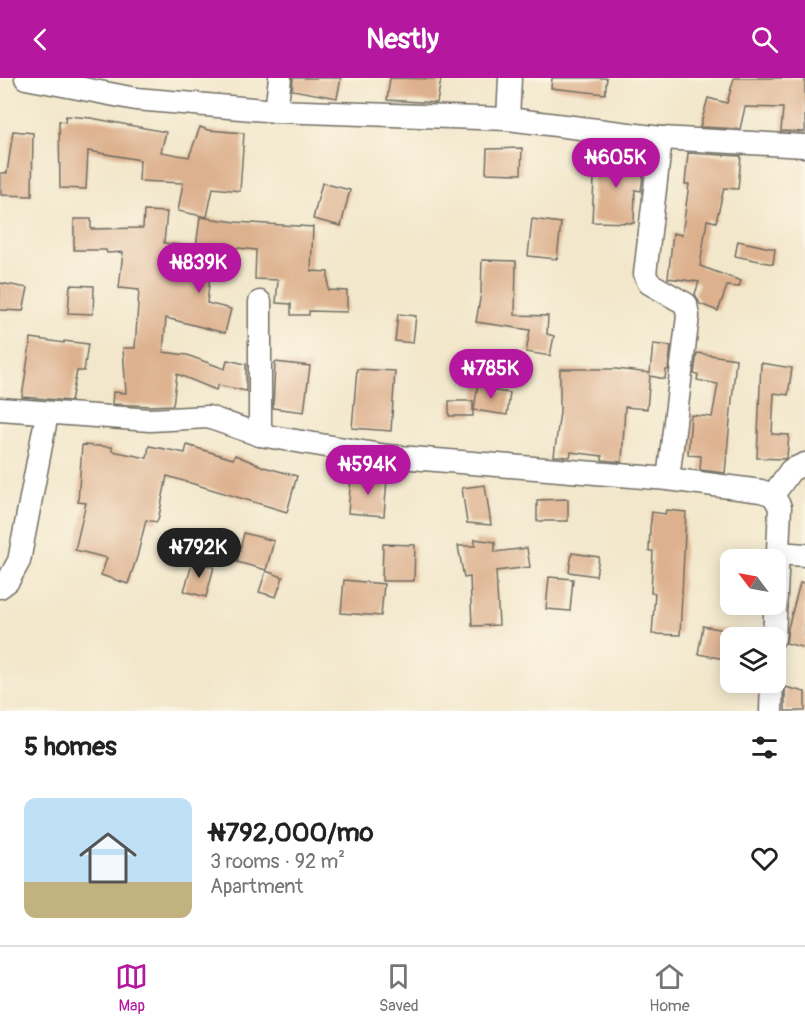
<!DOCTYPE html>
<meta charset="utf-8">
<style>
body{margin:0;font-family:Pangolin,sans-serif;background:#f6f6f6;color:#222;height:100vh;display:flex;flex-direction:column;font-size:22px;white-space:nowrap}
*{box-sizing:border-box;margin:0}
p{font-size:20px;color:#767676}
.icon{flex:none;width:33px;height:33px;fill:none;stroke:currentColor;stroke-width:2;stroke-linecap:round;stroke-linejoin:round}
.map{position:relative;height:633px;overflow:hidden}
.details{display:flex;flex-direction:column;background:#fff;flex:1}
.details>*{flex:none}
.needle{width:39px;rotate:302deg}
.tools{position:absolute;left:720px;top:471px;display:grid;gap:12px}
.tools a{display:grid;place-items:center;width:66px;height:66px;border-radius:12px;background:#fff;box-shadow:0 3px 15px #0003;font-size:30px}
.price{position:absolute;translate:-50% -51px;padding:0 14px;border-radius:21px;background:#b5179e;color:#fff;font-size:20px;line-height:39px;filter:drop-shadow(0 2px 3px #0008)}
.price::after{content:'';position:absolute;left:50%;top:36px;width:18px;height:14px;margin-left:-9px;background:inherit;clip-path:polygon(0 0,100% 0,50% 100%)}
.price.active{background:#222;color:#fff}
ul{padding:0;list-style:none}
li{display:flex;align-items:center;gap:18px;height:150px;padding:0 24px}
li+li{border-top:2px solid #e0e0e0}
li span{display:grid;place-items:center;flex:none;width:168px;height:120px;border-radius:12px;color:#555}
li>.icon{margin-inline-start:auto}
span .icon{width:72px;height:72px;fill:#fffc;stroke-width:1}
li b{font-size:26px}
h2{display:flex;justify-content:space-between;align-items:center;height:72px;padding:0 24px;font-size:26px}
header{display:flex;justify-content:space-between;align-items:center;height:78px;padding:0 24px;background:#b5179e;color:#fff;font-size:27px;font-weight:800}
.menu{display:flex;justify-content:space-around;align-items:center;height:84px;border-top:2px solid #e0e0e0;background:#fff;font-size:16px;color:#767676}
.menu a{display:grid;justify-items:center;gap:3px}
.menu .active{color:#b5179e}
.map>svg:first-child{display:block}
.building{fill:#ddb18e}
.lines{fill:none;stroke-linecap:round;stroke-linejoin:round}
.street-casing{stroke:#716d63;stroke-width:25}
.street{stroke:#fff;stroke-width:22}
</style>
<header><svg class="icon" aria-label="back" viewBox="0 0 24 24"><path d="M15 5l-7 7 7 7"/></svg>Nestly<svg class="icon" aria-label="search" viewBox="0 0 24 24"><circle cx="10" cy="10" r="6"/><path d="M15 15l6 6"/></svg></header>
<div class="map">
<svg width="805" height="633" viewBox="0 0 805 633">
<rect width="100%" height="100%" fill="#fcf5e5"/>
<filter id="ink" filterUnits="userSpaceOnUse"><feTurbulence type="fractalNoise" baseFrequency=".0167" numOctaves="2"/><feDisplacementMap in="SourceGraphic" scale="12" xChannelSelector="R" yChannelSelector="G"/><feConvolveMatrix kernelMatrix="1 2 1 2 8 2 1 2 1" color-interpolation-filters="sRGB"/></filter>
<filter id="wash" filterUnits="userSpaceOnUse"><feTurbulence type="fractalNoise" baseFrequency=".008" numOctaves="4" result="noise"/><feDisplacementMap in="SourceGraphic" scale="24" xChannelSelector="R" yChannelSelector="G"/><feGaussianBlur stdDeviation="1.35" result="paint"/><feColorMatrix in="noise" values="0 0 0 0 0 0 0 0 0 0 0 0 0 0 0 0 0 1.4 0 .05"/><feComposite in="paint" operator="in"/></filter>
<g filter="url(#wash)">
<rect width="100%" height="100%" fill="#f2e7cb"/>
<g id="blocks">
<!-- building -->
<g class="building">
<polygon points="293,0 341,0 337,20 292,12"/>
<polygon points="390,0 441,1 437,25 387,22"/>
<polygon points="552,0 607,0 605,16 551,10"/>
<polygon points="734,0 805,0 805,54 781,53 783,30 745,29 740,51 700,49 708,20 727,25"/>
<polygon points="66,38 91,40 166,54 161,74 189,79 200,49 208,52 244,55 240,113 213,110 207,139 178,133 183,105 139,103 140,82 88,73 86,111 60,110 59,43 65,44"/>
<polygon points="13,53 33,55 32,118 1,117 1,95 7,95"/>
<polygon points="522,70 521,96 486,95 487,71"/>
<polygon points="688,75 741,78 738,111 724,110 716,144 707,142 700,188 741,203 739,209 727,208 718,233 700,226 695,216 699,204 668,200 673,155 682,157 689,106 685,106"/>
<polygon points="595,78 645,81 641,113 635,112 634,145 592,144"/>
<polygon points="322,105 350,112 341,148 313,141"/>
<polygon points="144,133 167,134 164,165 196,169 200,139 236,144 313,149 311,193 328,194 328,212 347,213 347,234 309,233 309,237 291,237 291,226 276,225 278,202 255,201 256,172 212,167 208,197 210,197 207,225 231,231 225,255 166,240 163,274 187,277 225,291 227,282 246,286 246,313 218,307 216,312 177,296 173,327 150,328 112,326 113,314 126,315 123,270 135,270 139,212 119,210 123,174 107,175 106,172 74,172 74,141 91,141 91,151 143,150"/>
<polygon points="532,141 561,145 557,181 528,178"/>
<polygon points="738,163 775,171 773,186 735,178"/>
<polygon points="482,182 516,183 515,237 548,238 547,256 554,258 550,278 526,274 530,252 476,244 481,215"/>
<polygon points="0,205 28,210 23,233 0,232"/>
<polygon points="70,207 94,208 93,236 68,235"/>
<polygon points="398,236 416,238 413,265 395,263"/>
<polygon points="31,260 64,265 64,263 88,266 84,293 77,293 71,323 22,319"/>
<polygon points="653,266 671,268 668,292 666,292 665,301 650,298 647,331 625,329 622,384 602,382 602,378 571,374 570,379 554,378 560,334 560,291 616,291 650,295"/>
<polygon points="697,275 736,281 725,395 700,392 701,378 688,377 691,337 712,339 718,306 697,302 698,297 694,296"/>
<polygon points="275,284 310,288 304,334 273,330"/>
<polygon points="761,285 792,290 788,317 774,315 772,356 789,357 787,379 783,381 757,380"/>
<polygon points="357,291 395,293 391,353 352,350"/>
<polygon points="478,305 497,307 496,313 510,315 507,337 474,332"/>
<rect x="449" y="323" width="24" height="15"/>
<polygon points="82,367 112,369 112,373 147,380 149,368 185,375 187,367 233,381 235,377 264,389 297,398 287,434 167,398 159,438 157,444 146,442 137,479 128,506 101,497 107,480 75,472 86,425 78,424"/>
<polygon points="351,398 387,401 384,438 348,435"/>
<polygon points="485,407 491,447 467,445 462,410"/>
<polygon points="568,421 568,443 537,443 537,422"/>
<polygon points="666,432 686,434 680,557 652,556 655,515 651,515 653,473 649,473 650,450 652,434 665,436"/>
<polygon points="244,455 274,463 266,492 237,484"/>
<polygon points="475,461 495,464 495,474 527,470 530,489 496,493 499,547 472,548 470,499 464,500 458,468 475,468"/>
<polygon points="383,466 415,467 414,503 382,503"/>
<polygon points="572,475 599,479 596,498 569,494"/>
<polygon points="193,483 214,489 206,519 184,513"/>
<polygon points="266,493 283,499 276,519 259,514"/>
<polygon points="549,499 573,501 570,533 546,531"/>
<polygon points="344,502 384,506 381,538 341,535"/>
<polygon points="800,505 805,505 805,570 786,565 788,550"/>
<polygon points="703,548 730,553 730,582 698,576"/>
<polygon points="785,609 805,614 805,633 785,633"/>
</g>
</g>
</g>
<g filter="url(#ink)">
<use href="#blocks" fill-opacity="0" stroke="#716d63" stroke-width="1.5"/>
<g class="lines">
<defs>
<g id="street">
<polyline points="26,0 136,21 276,33 508,41"/>
<polyline points="510,0 508,41 661,60 645,196 649,205 686,226 688,238 668,401 761,413 773,417 780,429 774,560"/>
<polyline points="276,33 280,0"/>
<polyline points="661,60 805,68"/>
<polyline points="0,331 150,342 208,339 260,357 387,378 668,401"/>
<polyline points="260,357 260,224"/>
<polyline points="773,417 791,392 805,386"/>
<polyline points="778,475 805,477"/>
<polyline points="0,509 8,503 19,483 47,336"/>
<polyline points="771,633 772,604"/>
</g>
</defs>
<!-- street casing -->
<use href="#street" class="street-casing"/>
<!-- street -->
<use href="#street" class="street"/>
</g>
</g>
</svg>
<div class="tools">
<a><svg class="needle" viewBox="-14 -14 28 28"><path d="M0-13l5 13h-10z" fill="#e53935"/><path d="M0 13l5-13h-10z" fill="#767676"/></svg></a>
<a><svg class="icon" aria-label="layers" viewBox="0 0 24 24"><path d="M12 4l9 5-9 5-9-5zM3 14l9 5 9-5"/></svg></a>
</div>
<b class="price" style="left:616px;top:111px">₦605K</b>
<b class="price" style="left:199px;top:216px">₦839K</b>
<b class="price" style="left:491px;top:322px">₦785K</b>
<b class="price" style="left:368px;top:418px">₦594K</b>
<b class="price active" style="left:199px;top:501px">₦792K</b>
</div>
<section class="details">
<h2>5 homes<svg class="icon" aria-label="filters" viewBox="0 0 24 24"><path d="M4 7h16M4 17h16"/><circle cx="9" cy="7" r="2"/><circle cx="15" cy="17" r="2"/></svg></h2>
<ul>
<li><span style="background:linear-gradient(#bfe0f5 70%,#c2b280 0)"><svg class="icon" aria-label="home" viewBox="0 0 24 24"><path d="M3 11l9-7 9 7M6 9v11h12V9"/></svg></span><div><b>₦792,000/mo</b><p>3 rooms · 92 m²</p><p>Apartment</p></div><svg class="icon" aria-label="heart" viewBox="0 0 24 24"><path d="M12 20l-8-8c-3-5 5-10 8-4 3-6 11-1 8 4z"/></svg></li>
</ul>
</section>
<nav class="menu">
<a class="active"><svg class="icon" aria-label="map" viewBox="0 0 24 24"><path d="M3 6l6-2 6 2 6-2v14l-6 2-6-2-6 2zM9 4v14M15 6v14"/></svg>Map</a>
<a><svg class="icon" aria-label="saved" viewBox="0 0 24 24"><path d="M7 4h10v16l-5-4-5 4z"/></svg>Saved</a>
<a><svg class="icon" aria-label="home" viewBox="0 0 24 24"><path d="M3 11l9-7 9 7M6 9v11h12V9"/></svg>Home</a>
</nav>
